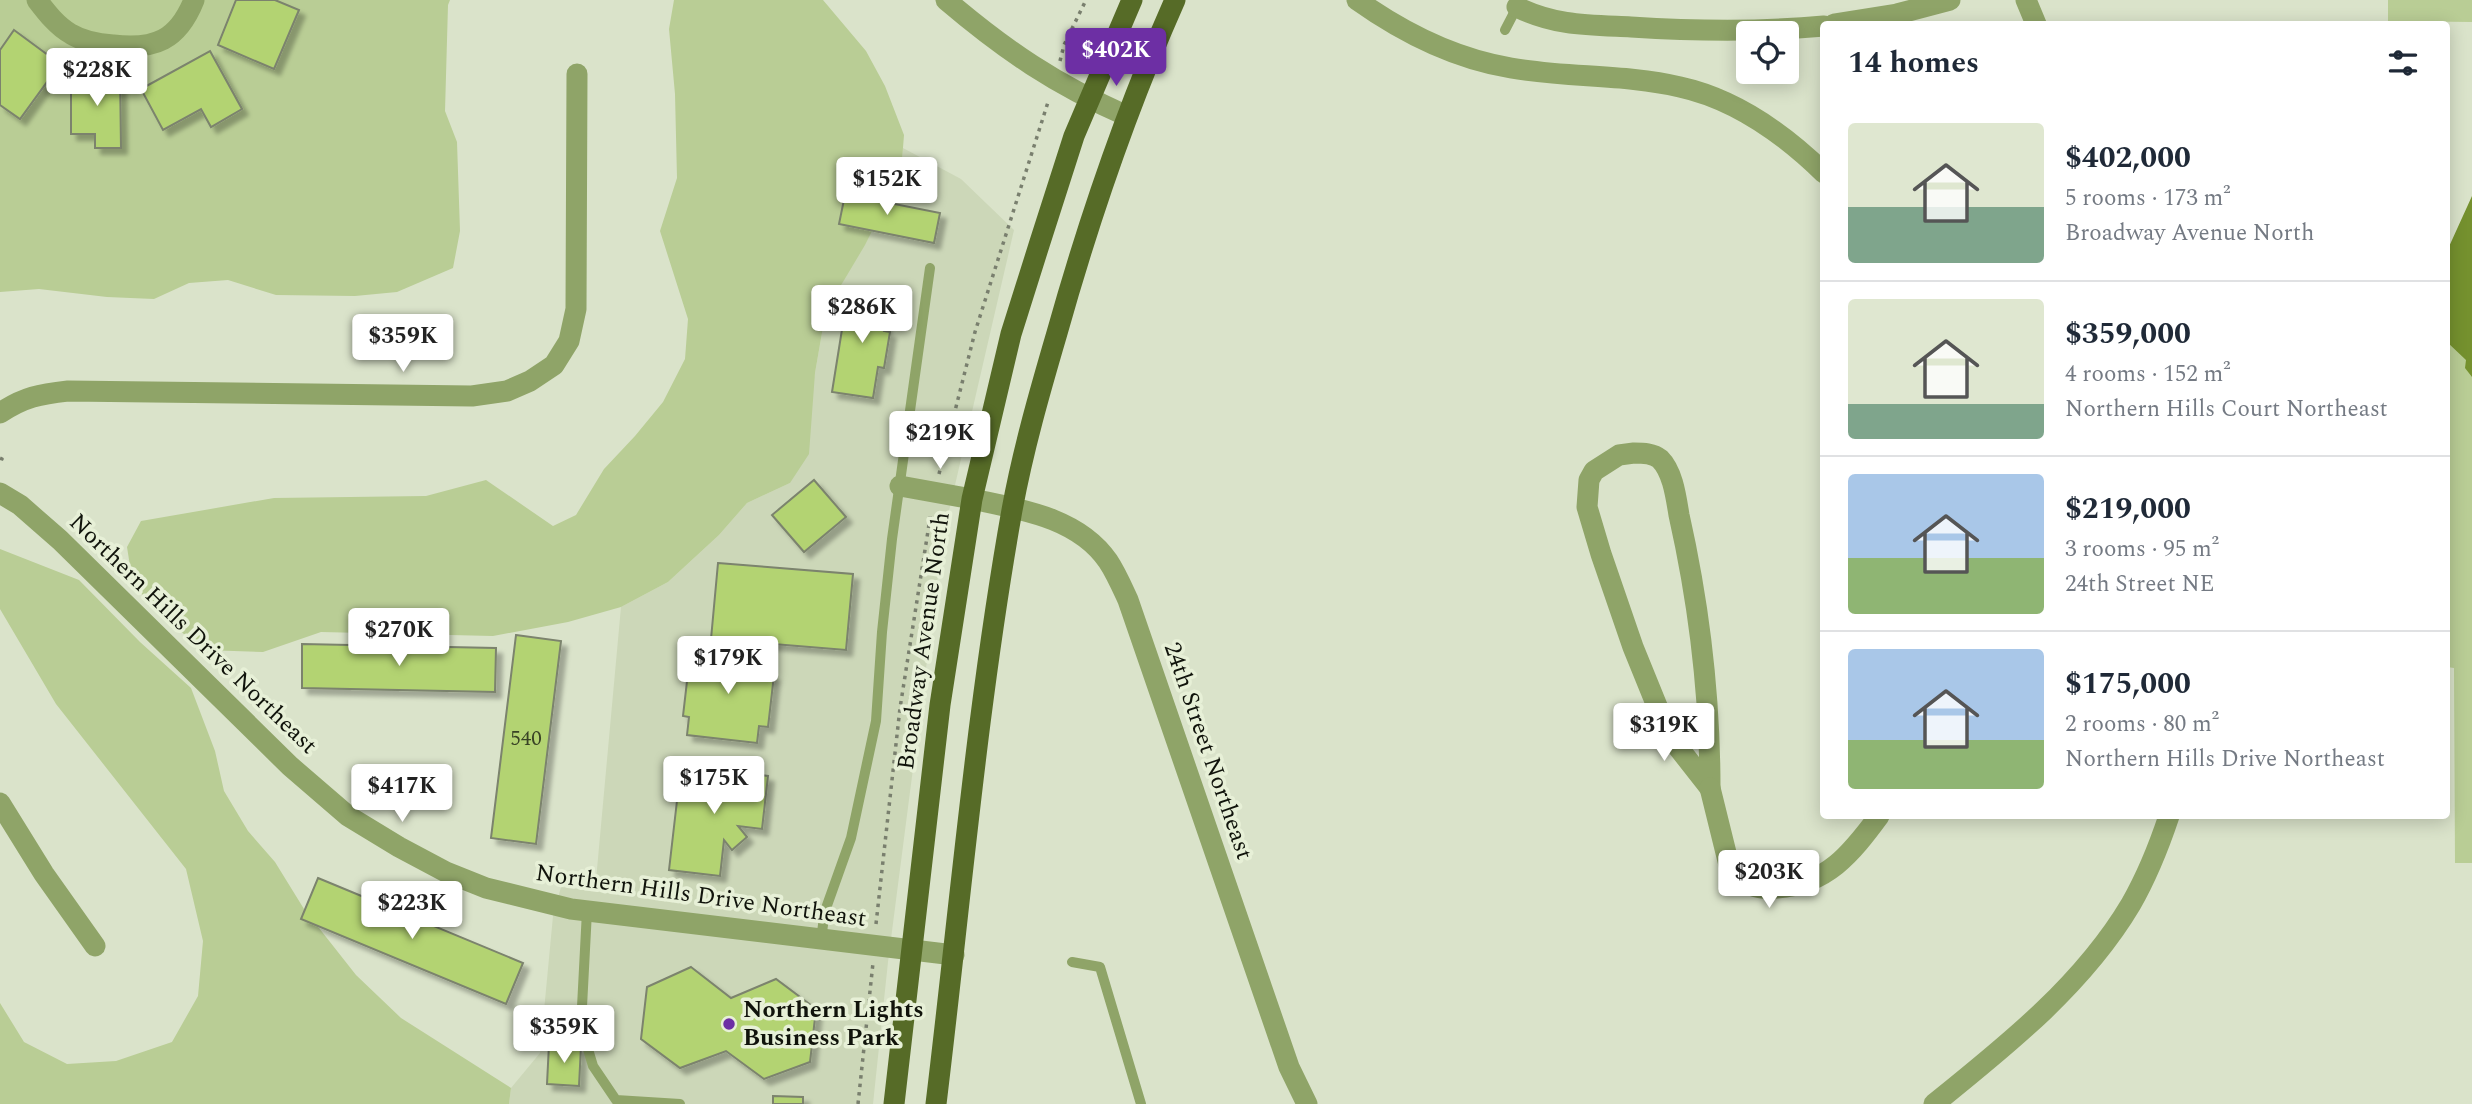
<!DOCTYPE html>
<meta charset="utf-8">
<style>
body{margin:0;font-family:Spectral,serif;background:#f6f6f7;color:#1f2937;height:100vh;display:flex;flex-direction:column;font-size:26px;white-space:nowrap}
*{box-sizing:border-box;margin:0}
p{font-size:23px;color:#747a83}
.icon{flex:none;width:38px;height:38px;fill:none;stroke:currentColor;stroke-width:2;stroke-linecap:round;stroke-linejoin:round}
.map{position:relative;flex:1;overflow:hidden}
.details{position:absolute;left:1820px;top:21px;width:630px;height:798px;display:flex;flex-direction:column;background:#fff;border-radius:7px;box-shadow:0 4px 18px #0003}
.details>*{flex:none}
.controls{position:absolute;left:1736px;top:21px;display:grid;gap:14px}
.controls a{display:grid;place-items:center;width:63px;height:63px;border-radius:7px;background:#fff;box-shadow:0 4px 18px #0003;font-size:35px}
.price{position:absolute;translate:-50% -60px;padding:0 16px;border-radius:7px;background:#fff;color:#222;font-size:23px;line-height:46px;filter:drop-shadow(0 2px 4px #0008)}
.price::after{content:'';position:absolute;left:50%;top:42px;width:21px;height:16px;margin-left:-10px;background:inherit;clip-path:polygon(0 0,100% 0,50% 100%)}
.price.on{background:#6d2fa4;color:#fff}
ul{padding:0;list-style:none}
li{display:flex;align-items:center;gap:21px;height:175px;padding:0 28px}
li+li{border-top:2px solid #e0e1e3}
li span{display:grid;place-items:center;flex:none;width:196px;height:140px;border-radius:7px;color:#555}
li>.icon{margin-inline-start:auto}
span .icon{width:84px;height:84px;fill:#fffc;stroke-width:1}
li b{font-size:30px}
h2{display:flex;justify-content:space-between;align-items:center;height:84px;padding:0 28px;font-size:30px}
.map>svg:first-child{display:block}
.built{fill:#ccd7b8}
.green{fill:#b9cd95}
.water{fill:#75912e}
.building{fill:#b3d372;stroke:#7b836d;stroke-width:2;filter:url(#shadow)}
.lines{fill:none;stroke-linecap:round;stroke-linejoin:round}
.path{stroke:#797f6e;stroke-width:3.5;stroke-dasharray:3.5 5;stroke-linecap:butt}
.service{stroke:#8fa468;stroke-width:10}
.minor{stroke:#8fa468;stroke-width:21}
.tertiary{stroke:#8fa468;stroke-width:21}
.primary{stroke:#566b27;stroke-width:21}
.poi-dot{fill:#6d2fa4;stroke:#e7f0d7;stroke-width:2.5}
.labels{text-anchor:middle;dominant-baseline:central;stroke-width:7;stroke-linejoin:round;paint-order:stroke}
.number-label{font-size:21px;fill:#394325}
.street-label{font-size:24px;fill:#10130b;stroke:#e7f0d7}
.poi-label{font-size:24px;font-weight:bold;fill:#10130b;stroke:#e7f0d7;text-anchor:start}
</style>
<div class="map">
<svg width="2472" height="1104" viewBox="0 0 2472 1104">
<defs>
<filter id="shadow"><feDropShadow dx="6" dy="6" stdDeviation="2" flood-color="#0004"/></filter>
</defs>
<rect width="100%" height="100%" fill="#dae3ca"/>
<!-- built -->
<polygon class="built" points="903,148 961,179 1014,230 943,537 888,962 873,1104 509,1104 511,1088 540,1053 553,916 561,887 595,891 621,607 668,582 719,535 747,503 790,483 815,373 823,327 840,287 901,173"/>
<!-- green -->
<g class="green">
<polygon points="0,0 450,0 448,5 445,111 457,142 460,231 453,268 397,292 355,296 276,295 228,280 189,283 154,299 107,297 39,289 0,292"/>
<polygon points="674,0 823,0 866,51 885,86 904,135 901,173 865,245 840,287 823,327 815,373 809,454 790,483 747,503 719,535 668,582 621,607 568,622 493,636 321,632 263,652 204,650 170,623 133,585 127,547 141,521 274,498 426,496 486,480 553,526 576,515 604,469 635,436 663,402 685,359 688,319 660,231 677,178 675,94 669,29"/>
<polygon points="2388,0 2472,0 2472,22 2388,21"/>
<polygon points="2447,255 2472,255 2472,863 2455,863 2454,668 2447,667"/>
<polygon points="0,549 79,580 140,642 191,688 215,751 224,791 248,831 275,862 304,909 356,975 401,1018 511,1088 509,1104 0,1104 0,1003 24,1042 67,1064 116,1061 172,1042 198,996 203,941 186,869 56,704 0,609"/>
</g>
<!-- water -->
<polygon class="water" points="2472,196 2472,377 2465,368 2466,360 2447,342 2446,259 2447,251"/>
<!-- building -->
<g class="building">
<polygon points="236,0 275,0 299,10 274,69 218,45"/>
<polygon points="14,30 60,64 20,119 0,105 0,50"/>
<polygon points="210,51 242,109 211,127 201,109 163,130 141,89"/>
<polygon points="120,73 121,148 95,148 95,134 71,134 71,74"/>
<polygon points="847,185 871,190 869,199 940,213 934,243 839,224"/>
<polygon points="848,292 889,299 884,331 890,332 884,368 878,367 873,398 832,392"/>
<polygon points="814,480 846,517 804,552 772,515"/>
<polygon points="718,563 853,574 846,650 711,639"/>
<polygon points="516,635 561,641 536,844 491,838"/>
<polygon points="302,644 496,648 495,692 302,688"/>
<polygon points="697,649 768,656 766,674 774,675 768,727 759,726 757,743 687,735 689,717 683,716 689,664 695,665"/>
<polygon points="681,766 768,776 762,829 738,826 747,837 732,850 724,840 720,876 669,870"/>
<polygon points="318,878 523,963 506,1004 301,919"/>
<polygon points="691,967 731,998 776,979 816,1009 810,1062 764,1079 726,1051 680,1068 641,1039 647,987"/>
<polygon points="549,1044 581,1046 579,1086 547,1084"/>
<polygon points="773,1096 803,1097 803,1104 773,1104"/>
</g>
<g class="lines">
<!-- path -->
<g class="path">
<polyline points="1060,61 1064,45 1086,0"/>
<polyline points="0,458 2,459 0,462"/>
<polyline points="939,474 975,332 1049,99"/>
<polyline points="876,924 900,708 931,512"/>
<polyline points="858,1104 873,963"/>
</g>
<!-- service -->
<g class="service">
<polyline points="1505,30 1518,5"/>
<polyline points="587,911 581,1026 593,1066 616,1100 680,1104"/>
<polyline points="821,939 825,911 851,838 876,721 882,632 892,539 930,268"/>
<polyline points="1072,962 1100,967 1141,1104"/>
</g>
<!-- minor -->
<g class="minor">
<path d="M 37,0 C 47,13 57,26 71,34 C 84,42 99,44 113,45 C 155,50 178,40 194,0"/>
<path d="M 1357,0 C 1402,32 1456,59 1511,68 C 1567,78 1625,74 1680,87 C 1735,99 1784,134 1824,173"/>
<path d="M 1517,7 C 1555,26 1590,25 1631,27 C 1695,31 1760,32 1824,26"/>
<polyline points="1834,24 1897,14 1950,0"/>
<path d="M 0,413 C 24,397 40,394 68,391 L 472,396 L 507,391 L 530,381 L 554,365 L 569,341 L 576,309 L 577,74"/>
<path d="M 1634,453 C 1643,453 1653,453 1660,459 C 1673,472 1676,497 1679,515 C 1699,604 1710,697 1710,788 L 1677,746 L 1659,711 L 1633,647 L 1601,554 L 1587,507 L 1589,480 L 1594,471 L 1619,455 Z"/>
<polyline points="900,486 972,499"/>
<path d="M 1710,788 L 1730,869 C 1743,885 1757,890 1777,888 C 1827,884 1851,854 1879,816"/>
<polyline points="0,803 44,874 95,946"/>
</g>
<!-- tertiary -->
<g class="tertiary">
<path d="M 946,0 C 1006,51 1055,84 1127,116"/>
<polyline points="2026,0 2036,24"/>
<polyline points="0,493 20,505 60,540 290,766 348,816 399,847 446,872 486,888 571,909 954,955"/>
<path d="M 972,499 C 1019,509 1078,517 1108,561 C 1116,573 1122,587 1128,600 L 1289,1067 L 1307,1104"/>
<path d="M 1934,1104 C 2006,1046 2083,985 2131,904 C 2147,876 2159,846 2169,816"/>
</g>
<!-- primary -->
<g class="primary">
<polyline points="894,1104 940,705 972,499 1011,334 1040,242 1074,136 1132,0"/>
<path d="M 936,1104 C 960,906 977,706 1012,510 C 1023,450 1040,391 1057,333 C 1089,219 1127,108 1175,0"/>
</g>
</g>
<!-- markers -->
<circle class="poi-dot" cx="729" cy="1024" r="7"/>
<g class="labels">
<!-- number labels -->
<g class="number-label">
<text x="526" y="739">540</text>
</g>
<!-- street labels -->
<g class="street-label">
<text transform="translate(193 634) rotate(44)">Northern Hills Drive Northeast</text>
<text transform="translate(924 641) rotate(-82)">Broadway Avenue North</text>
<text transform="translate(1208 751) rotate(71)">24th Street Northeast</text>
<text transform="translate(701 896) rotate(8)">Northern Hills Drive Northeast</text>
</g>
<!-- poi labels -->
<g class="poi-label">
<text x="743" y="1010">Northern Lights<tspan x="743" dy="28">Business Park</tspan></text>
</g>
</g>
</svg>
<div class="controls">
<a><svg class="icon" aria-label="locate" viewBox="0 0 24 24"><circle cx="12" cy="12" r="6"/><path d="M12 2v4M12 18v4M2 12h4M18 12h4"/></svg></a>
</div>
<b class="price on" style="left:1116px;top:88px">$402K</b>
<b class="price" style="left:97px;top:108px">$228K</b>
<b class="price" style="left:887px;top:217px">$152K</b>
<b class="price" style="left:862px;top:345px">$286K</b>
<b class="price" style="left:403px;top:374px">$359K</b>
<b class="price" style="left:940px;top:471px">$219K</b>
<b class="price" style="left:399px;top:668px">$270K</b>
<b class="price" style="left:728px;top:696px">$179K</b>
<b class="price" style="left:1664px;top:763px">$319K</b>
<b class="price" style="left:714px;top:816px">$175K</b>
<b class="price" style="left:402px;top:824px">$417K</b>
<b class="price" style="left:1769px;top:910px">$203K</b>
<b class="price" style="left:412px;top:941px">$223K</b>
<b class="price" style="left:564px;top:1065px">$359K</b>
<section class="details">
<h2>14 homes<svg class="icon" aria-label="filters" viewBox="0 0 24 24"><path d="M4 7h16M4 17h16"/><circle cx="9" cy="7" r="2"/><circle cx="15" cy="17" r="2"/></svg></h2>
<ul>
<li><span style="background:linear-gradient(#dfe7d0 60%,#7fa58c 0)"><svg class="icon" aria-label="home" viewBox="0 0 24 24"><path d="M3 11l9-7 9 7M6 9v11h12V9"/></svg></span><div><b>$402,000</b><p>5 rooms · 173 m²</p><p>Broadway Avenue North</p></div></li>
<li><span style="background:linear-gradient(#dfe7d0 75%,#7fa58c 0)"><svg class="icon" aria-label="home" viewBox="0 0 24 24"><path d="M3 11l9-7 9 7M6 9v11h12V9"/></svg></span><div><b>$359,000</b><p>4 rooms · 152 m²</p><p>Northern Hills Court Northeast</p></div></li>
<li><span style="background:linear-gradient(#a9c7e8 60%,#8fb573 0)"><svg class="icon" aria-label="home" viewBox="0 0 24 24"><path d="M3 11l9-7 9 7M6 9v11h12V9"/></svg></span><div><b>$219,000</b><p>3 rooms · 95 m²</p><p>24th Street NE</p></div></li>
<li><span style="background:linear-gradient(#a9c7e8 65%,#8fb573 0)"><svg class="icon" aria-label="home" viewBox="0 0 24 24"><path d="M3 11l9-7 9 7M6 9v11h12V9"/></svg></span><div><b>$175,000</b><p>2 rooms · 80 m²</p><p>Northern Hills Drive Northeast</p></div></li>
</ul>
</section>
</div>
